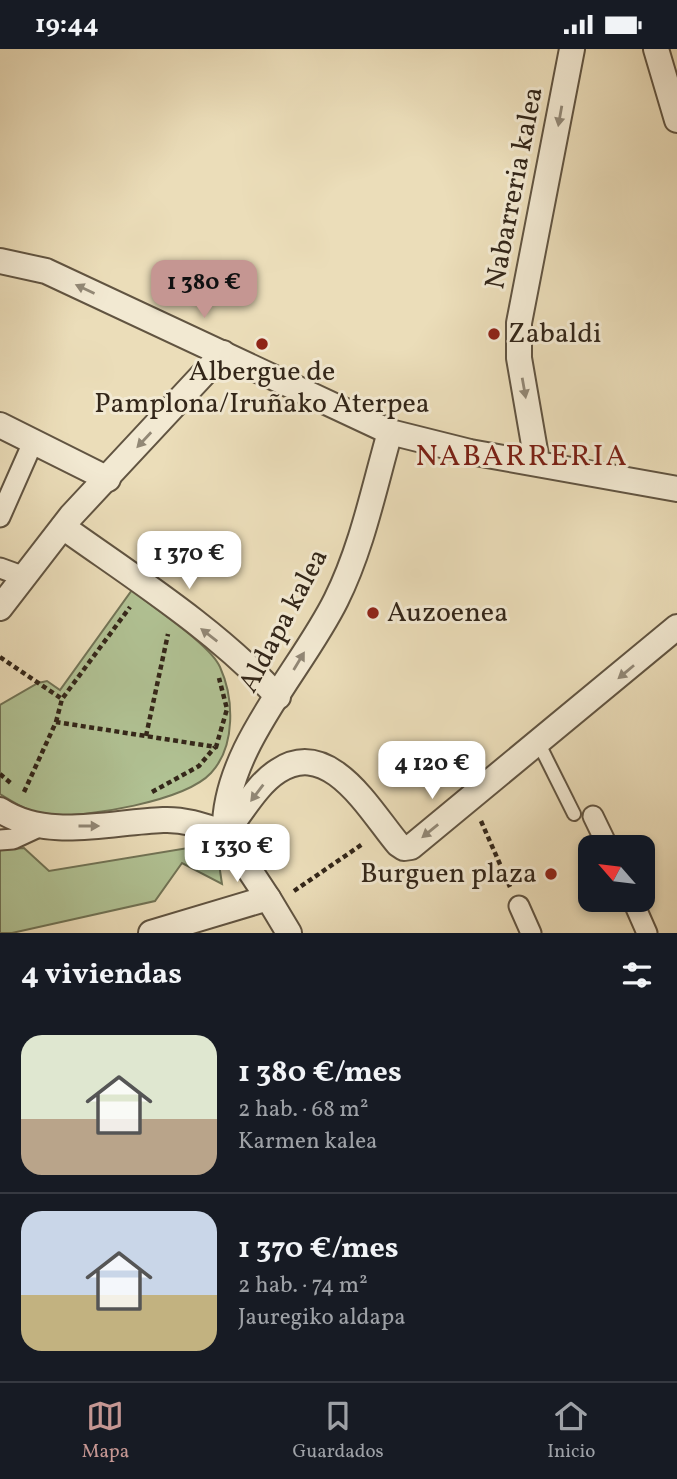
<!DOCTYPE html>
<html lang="es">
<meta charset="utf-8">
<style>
body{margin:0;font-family:Vollkorn,serif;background:#242831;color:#f1f3f6;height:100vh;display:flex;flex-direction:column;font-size:26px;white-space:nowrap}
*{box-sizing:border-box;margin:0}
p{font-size:23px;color:#9ea1a6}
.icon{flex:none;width:38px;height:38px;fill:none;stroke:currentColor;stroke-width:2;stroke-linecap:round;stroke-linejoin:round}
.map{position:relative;height:884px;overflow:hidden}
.side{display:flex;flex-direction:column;background:#171b24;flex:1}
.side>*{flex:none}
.needle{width:46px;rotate:298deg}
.fabs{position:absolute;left:578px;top:786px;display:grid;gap:14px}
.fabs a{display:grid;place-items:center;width:77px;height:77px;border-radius:14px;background:#171b24;box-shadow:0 4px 10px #0003;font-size:35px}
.price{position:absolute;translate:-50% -60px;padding:0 16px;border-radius:14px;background:#fff;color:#222;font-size:23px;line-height:46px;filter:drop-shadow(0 2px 4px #0008)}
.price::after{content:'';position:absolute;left:50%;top:42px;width:21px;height:16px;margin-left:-10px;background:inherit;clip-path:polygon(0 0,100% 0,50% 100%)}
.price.current{background:#c59692;color:#111}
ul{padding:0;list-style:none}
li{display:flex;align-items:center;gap:21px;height:175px;padding:0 21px}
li+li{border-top:2px solid #363941}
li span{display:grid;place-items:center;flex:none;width:196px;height:140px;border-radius:21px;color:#555}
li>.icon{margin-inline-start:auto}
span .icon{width:84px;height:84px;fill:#fffc;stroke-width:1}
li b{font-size:30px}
h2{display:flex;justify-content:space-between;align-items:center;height:84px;padding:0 21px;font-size:30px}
.status{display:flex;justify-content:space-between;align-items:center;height:49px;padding:0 35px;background:#171b24;direction:ltr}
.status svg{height:19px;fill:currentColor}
.tabs{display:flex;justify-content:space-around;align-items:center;height:98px;border-top:2px solid #363941;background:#171b24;font-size:19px;color:#9ea1a6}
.tabs a{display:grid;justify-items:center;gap:4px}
.tabs .current{color:#c59692}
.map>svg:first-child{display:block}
.green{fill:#b1c294;stroke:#727456;stroke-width:2}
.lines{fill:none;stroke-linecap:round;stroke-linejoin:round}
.service-casing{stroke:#615441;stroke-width:16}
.pedestrian-casing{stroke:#615441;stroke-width:23}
.minor-casing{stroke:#615441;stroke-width:28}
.path{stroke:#332619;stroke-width:4.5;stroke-dasharray:5 3.5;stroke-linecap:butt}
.service{stroke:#f2e9d2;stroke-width:12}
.pedestrian{stroke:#f2e9d2;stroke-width:19}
.minor{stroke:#f2e9d2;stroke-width:24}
.oneway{fill:#928876}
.poi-dot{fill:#8f2418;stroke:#f2e9d2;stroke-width:2.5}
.labels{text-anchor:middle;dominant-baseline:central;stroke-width:6;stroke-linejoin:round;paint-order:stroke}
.street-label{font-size:28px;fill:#332619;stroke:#f2e9d2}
.poi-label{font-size:28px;fill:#332619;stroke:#f2e9d2;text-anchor:start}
.neighbourhood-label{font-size:30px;letter-spacing:2px;fill:#7a1f14;stroke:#f2e9d2}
</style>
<div class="status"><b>19:44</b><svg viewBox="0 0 49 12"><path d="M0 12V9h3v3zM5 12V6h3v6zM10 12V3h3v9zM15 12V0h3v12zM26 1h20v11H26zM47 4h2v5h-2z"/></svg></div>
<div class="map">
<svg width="677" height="884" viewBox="0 0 677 884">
<rect width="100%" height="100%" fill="#ebddb9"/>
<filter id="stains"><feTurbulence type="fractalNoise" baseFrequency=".00286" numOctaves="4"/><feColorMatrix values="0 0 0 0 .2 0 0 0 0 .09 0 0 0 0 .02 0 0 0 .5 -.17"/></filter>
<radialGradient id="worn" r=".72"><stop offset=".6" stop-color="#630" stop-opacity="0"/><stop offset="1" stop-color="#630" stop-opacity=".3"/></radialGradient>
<!-- green -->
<g class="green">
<path d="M 132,541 C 154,560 210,595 220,618 C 234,649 236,697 211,724 C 185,752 86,769 48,766 C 30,764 15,754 0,745 L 0,656 L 38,634 L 47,632 L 60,641 Z"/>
<polygon points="194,798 218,808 222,835 182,814 155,852 12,884 0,884 0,801 24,799 49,822"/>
</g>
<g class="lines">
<defs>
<polyline id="service" points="539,695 574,765"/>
<g id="pedestrian">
<polyline points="0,468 34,391"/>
<polyline points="0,519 22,527"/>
<polyline points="593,767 608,798"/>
<polyline points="0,791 13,790 41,777"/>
<polyline points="632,850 647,884"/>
<polyline points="519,857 531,884"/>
</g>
<g id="minor">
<polyline points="656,0 677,71"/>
<polyline points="0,212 46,222 390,383 470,403 677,440"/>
<polyline points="0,376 108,430"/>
<polyline points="537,413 519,309 519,274 572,0"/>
<path d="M 63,478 C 136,530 217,581 278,648"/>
<polyline points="0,559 71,467 223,304"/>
<path d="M 0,761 C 48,792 109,773 163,771 C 185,770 204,777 225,784"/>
<path d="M 225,784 C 241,765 256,736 278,722 C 330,688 370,762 398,795 L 404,799 L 411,798 L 677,578"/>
<path d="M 225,784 C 222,702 301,622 336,551 C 362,499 374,439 390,383"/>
<polyline points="225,784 268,849"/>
<polyline points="151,884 268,849 289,884"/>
</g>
</defs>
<!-- service casing -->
<use href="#service" class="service-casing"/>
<!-- pedestrian casing -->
<use href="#pedestrian" class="pedestrian-casing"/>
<!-- minor casing -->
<use href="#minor" class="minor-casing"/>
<!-- path -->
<g class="path">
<polyline points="0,608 62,650"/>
<polyline points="56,673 62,650 130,558"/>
<polyline points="146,687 168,585"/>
<polyline points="0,725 13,736"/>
<polyline points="24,743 56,673 216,698 227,660 219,629"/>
<polyline points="152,743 199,717 215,698"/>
<polyline points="481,772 510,838"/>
<polyline points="294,842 364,794"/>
</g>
<!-- service -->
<use href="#service" class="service"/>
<!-- pedestrian -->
<use href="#pedestrian" class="pedestrian"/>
<!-- minor -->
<use href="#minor" class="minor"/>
</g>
<!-- one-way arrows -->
<defs><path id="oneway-solid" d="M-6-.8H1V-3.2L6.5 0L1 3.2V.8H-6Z" transform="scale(1.75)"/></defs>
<g class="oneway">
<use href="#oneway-solid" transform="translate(560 67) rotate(100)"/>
<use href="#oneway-solid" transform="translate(85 240) rotate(-155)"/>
<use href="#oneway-solid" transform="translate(524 339) rotate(80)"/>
<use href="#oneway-solid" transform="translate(144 391) rotate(133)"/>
<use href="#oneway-solid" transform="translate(209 586) rotate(-142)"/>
<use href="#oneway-solid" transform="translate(299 612) rotate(-59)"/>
<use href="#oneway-solid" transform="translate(626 623) rotate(140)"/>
<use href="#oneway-solid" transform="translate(257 744) rotate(127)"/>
<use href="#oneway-solid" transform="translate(89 777)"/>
<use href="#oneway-solid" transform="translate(430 782) rotate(141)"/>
</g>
<!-- markers -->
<g class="poi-dot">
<circle cx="494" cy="285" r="7"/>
<circle cx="262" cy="295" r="7"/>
<circle cx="373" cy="564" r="7"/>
<circle cx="551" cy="825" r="7"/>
</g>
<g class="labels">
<!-- street labels -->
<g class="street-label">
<text transform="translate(515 139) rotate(-79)">Nabarreria kalea</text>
<text transform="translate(284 572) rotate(-62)">Aldapa kalea</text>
</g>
<!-- poi labels -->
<g class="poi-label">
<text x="508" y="285">Zabaldi</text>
<text x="262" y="323" text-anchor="middle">Albergue de<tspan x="262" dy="32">Pamplona/Iruñako Aterpea</tspan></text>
<text x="387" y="564">Auzoenea</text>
<text x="537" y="825" text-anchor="end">Burguen plaza</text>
</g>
<!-- neighbourhood labels -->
<g class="neighbourhood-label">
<text x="522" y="408">NABARRERIA</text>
</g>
</g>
<rect width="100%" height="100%" filter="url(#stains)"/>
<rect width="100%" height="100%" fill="url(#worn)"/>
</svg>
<div class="fabs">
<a><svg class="needle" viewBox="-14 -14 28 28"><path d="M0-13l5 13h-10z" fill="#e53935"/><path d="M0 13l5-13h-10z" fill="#9ea1a6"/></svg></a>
</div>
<b class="price current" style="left:204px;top:271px">1 380 €</b>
<b class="price" style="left:189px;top:542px">1 370 €</b>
<b class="price" style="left:432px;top:752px">4 120 €</b>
<b class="price" style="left:237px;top:835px">1 330 €</b>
</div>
<section class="side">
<h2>4 viviendas<svg class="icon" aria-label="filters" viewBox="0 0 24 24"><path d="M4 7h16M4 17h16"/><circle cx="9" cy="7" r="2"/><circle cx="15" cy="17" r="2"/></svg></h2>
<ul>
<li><span style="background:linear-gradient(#dfe7d0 60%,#b9a48a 0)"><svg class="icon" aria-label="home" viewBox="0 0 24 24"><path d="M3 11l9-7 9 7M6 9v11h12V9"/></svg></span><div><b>1 380 €/mes</b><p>2 hab. · 68 m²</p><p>Karmen kalea</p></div></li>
<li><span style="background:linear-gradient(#c9d6e8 60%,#c2b280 0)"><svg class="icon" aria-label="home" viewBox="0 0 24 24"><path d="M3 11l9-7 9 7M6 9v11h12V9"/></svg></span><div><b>1 370 €/mes</b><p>2 hab. · 74 m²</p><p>Jauregiko aldapa</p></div></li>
</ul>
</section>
<nav class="tabs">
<a class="current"><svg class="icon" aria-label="map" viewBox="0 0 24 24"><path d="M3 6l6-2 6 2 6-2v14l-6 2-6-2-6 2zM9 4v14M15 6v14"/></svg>Mapa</a>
<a><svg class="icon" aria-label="saved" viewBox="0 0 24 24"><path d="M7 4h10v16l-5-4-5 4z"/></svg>Guardados</a>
<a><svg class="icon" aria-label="home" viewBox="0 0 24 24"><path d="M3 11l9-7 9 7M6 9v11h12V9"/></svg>Inicio</a>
</nav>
